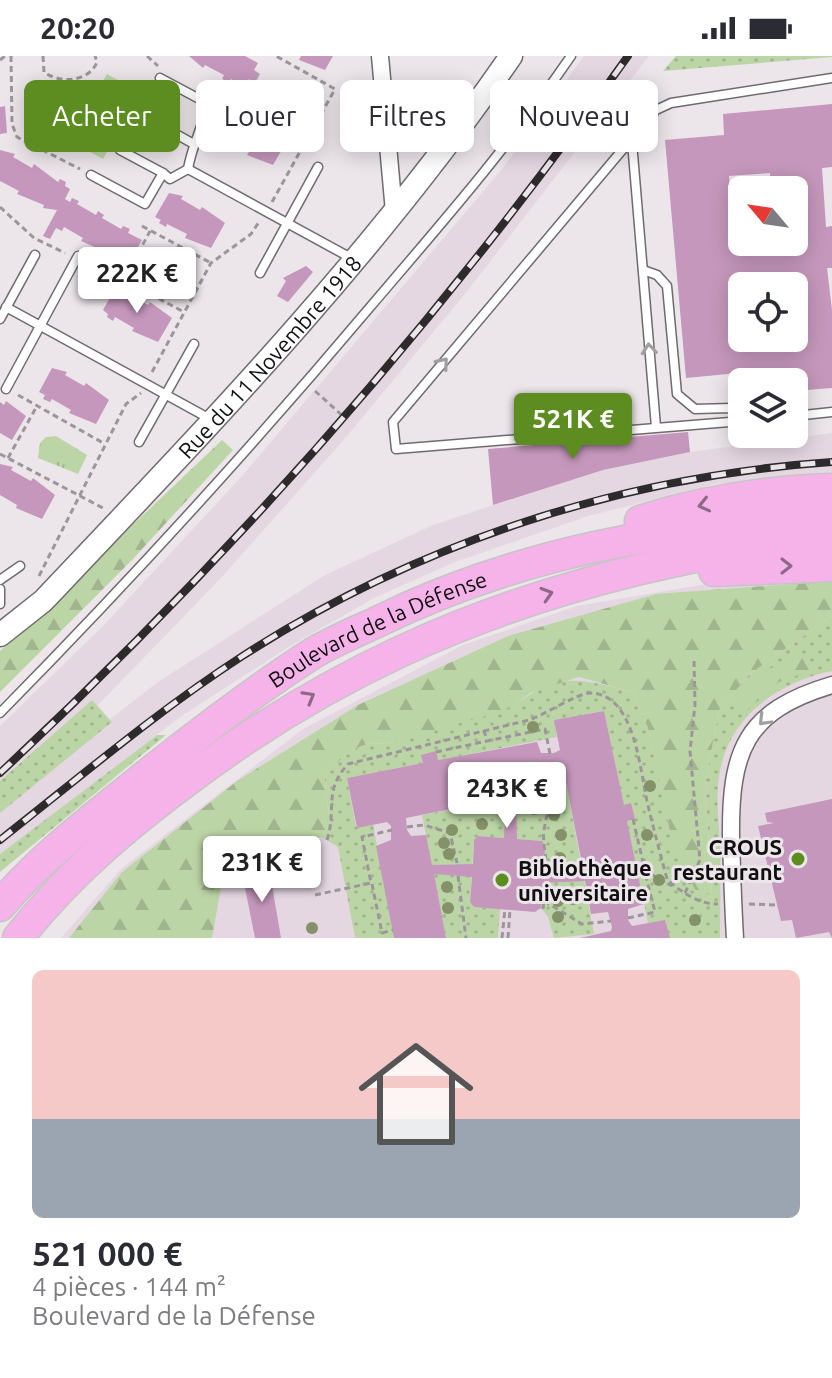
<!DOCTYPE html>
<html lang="fr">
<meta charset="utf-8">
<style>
body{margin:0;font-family:Ubuntu,sans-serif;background:#f7f7f7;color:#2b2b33;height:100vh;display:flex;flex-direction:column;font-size:30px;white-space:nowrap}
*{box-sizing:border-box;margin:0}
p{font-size:26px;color:#7c7c81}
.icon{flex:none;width:44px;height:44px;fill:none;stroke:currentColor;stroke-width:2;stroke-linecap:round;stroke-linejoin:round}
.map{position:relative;height:882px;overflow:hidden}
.details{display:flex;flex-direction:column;background:#fff;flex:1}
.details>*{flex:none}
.banner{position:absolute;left:24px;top:24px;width:784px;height:72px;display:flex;gap:16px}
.needle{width:52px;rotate:299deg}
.buttons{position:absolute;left:728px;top:120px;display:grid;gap:16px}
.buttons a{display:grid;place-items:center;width:80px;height:80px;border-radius:12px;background:#fff;box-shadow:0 4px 20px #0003;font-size:40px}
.price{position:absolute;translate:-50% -68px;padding:0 18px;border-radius:8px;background:#fff;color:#222;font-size:26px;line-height:52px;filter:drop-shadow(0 2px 4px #0008)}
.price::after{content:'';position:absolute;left:50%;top:48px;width:24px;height:18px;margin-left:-12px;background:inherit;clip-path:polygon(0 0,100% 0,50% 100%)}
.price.on{background:#5d8c20;color:#fff}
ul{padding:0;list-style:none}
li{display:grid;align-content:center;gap:16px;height:424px;padding:0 32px}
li+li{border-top:2px solid #e1e1e2}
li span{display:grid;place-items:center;height:248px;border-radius:12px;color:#555}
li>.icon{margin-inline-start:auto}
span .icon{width:144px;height:144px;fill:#fffc;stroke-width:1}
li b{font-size:34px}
.tag{padding:0 28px;border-radius:12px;background:#fff;box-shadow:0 4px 20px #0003;font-size:28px;line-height:72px}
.tag.on{background:#5d8c20;color:#fff}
.status{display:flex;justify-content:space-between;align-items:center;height:56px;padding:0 40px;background:#fff;direction:ltr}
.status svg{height:22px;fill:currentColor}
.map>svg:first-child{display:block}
.built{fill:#e5d7e2}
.grass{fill:url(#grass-dots)}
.forest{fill:url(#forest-firs)}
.park{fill:url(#park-tufts)}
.pitch{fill:#bcd5a6}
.building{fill:#c597bc;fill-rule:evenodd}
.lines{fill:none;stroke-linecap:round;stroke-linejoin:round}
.lane-casing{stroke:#706a6e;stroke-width:11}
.street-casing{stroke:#706a6e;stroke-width:19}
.secondary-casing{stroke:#706a6e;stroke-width:25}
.highway-casing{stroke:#c6c5c6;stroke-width:33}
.path{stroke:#9c969a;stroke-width:3;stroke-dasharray:6 4;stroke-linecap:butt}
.lane{stroke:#fff;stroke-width:8}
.street{stroke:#fff;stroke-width:16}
.secondary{stroke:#fff;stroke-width:22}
.highway{stroke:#f6b3e9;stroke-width:30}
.rail-casing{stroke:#2d2a2c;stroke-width:8}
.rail{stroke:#ece5ea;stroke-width:5;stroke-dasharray:15;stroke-linecap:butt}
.tree{fill:#849169}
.oneway{stroke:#9f9f9f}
.oneway2{stroke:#8e6987}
.poi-dot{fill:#5d8c20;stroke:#ece5ea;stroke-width:3}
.labels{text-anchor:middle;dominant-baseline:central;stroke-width:6;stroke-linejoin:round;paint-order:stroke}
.street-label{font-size:22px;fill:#100e10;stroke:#ece5ea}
.poi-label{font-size:22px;font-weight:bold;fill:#100e10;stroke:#ece5ea;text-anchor:end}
</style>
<div class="status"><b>20:20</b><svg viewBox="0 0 49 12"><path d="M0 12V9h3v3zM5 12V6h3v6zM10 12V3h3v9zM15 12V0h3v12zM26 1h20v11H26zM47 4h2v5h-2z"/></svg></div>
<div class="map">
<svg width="832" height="882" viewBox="0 0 832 882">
<defs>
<pattern id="grass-dots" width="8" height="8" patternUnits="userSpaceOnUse" patternTransform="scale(2)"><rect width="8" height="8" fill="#bcd5a6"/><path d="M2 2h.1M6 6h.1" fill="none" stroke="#a1b68e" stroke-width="1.8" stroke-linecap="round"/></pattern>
<pattern id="forest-firs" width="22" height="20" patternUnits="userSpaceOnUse" patternTransform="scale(2)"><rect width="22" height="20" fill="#bcd5a6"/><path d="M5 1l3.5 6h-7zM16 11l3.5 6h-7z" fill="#a1b68e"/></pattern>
<pattern id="park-tufts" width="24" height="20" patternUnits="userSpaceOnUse" patternTransform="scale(2)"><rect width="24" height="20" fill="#bcd5a6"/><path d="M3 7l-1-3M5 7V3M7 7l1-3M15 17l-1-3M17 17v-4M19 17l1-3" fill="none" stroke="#a1b68e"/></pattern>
</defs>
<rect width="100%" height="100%" fill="#ece5ea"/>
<!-- built -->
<g class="built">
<polygon points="584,0 649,0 468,234 348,379 221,522 97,650 109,664 158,626 325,519 433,469 598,415 690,396 832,377 832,418 716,428 588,460 455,506 374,542 287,592 183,659 0,798 0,670 103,570 242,420 503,112"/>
<polygon points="832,523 832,882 61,882 122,812 303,673 463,589 577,550 706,528"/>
</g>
<!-- grass -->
<g class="grass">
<polygon points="676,0 832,0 832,1 663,15"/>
<path d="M 832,560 L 832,615 C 780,625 730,660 720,715 C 715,740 719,765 720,789 C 721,820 720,851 720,882 L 670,882 L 648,867 L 604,655 L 555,664 L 557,681 L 347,722 L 356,771 L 373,768 L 394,882 L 355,882 L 338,791 L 321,781 L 330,767 L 324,720 C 343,701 358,683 387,688 L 515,649 C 560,615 583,623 632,636 L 648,672 L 675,794 L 712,838 L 705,729 L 719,654 L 750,618 Z"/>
<polygon points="92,644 112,666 0,757 0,725"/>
<polygon points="157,679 166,679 0,816 0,798"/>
<polygon points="567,731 594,878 554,882 548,861 541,852 545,790 542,785 478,780 474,784 470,846 474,851 500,853 498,882 446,882 422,759"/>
</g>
<!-- forest -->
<g class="forest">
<polygon points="222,384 233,394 132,504 0,636 0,595"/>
<path d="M 832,525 L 832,560 L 750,618 L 719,654 L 705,729 L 712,838 L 696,835 L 674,794 L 648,672 L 632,636 L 579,621 L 530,637 L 515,649 L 492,658 L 387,688 C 358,683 343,701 324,720 L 330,767 L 321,781 L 256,802 L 221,831 L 212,882 L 69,882 L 122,816 L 237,725 L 358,649 L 508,580 L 656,538 Z"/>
<polygon points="806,597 812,614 779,626 745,656 737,645 756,619"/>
</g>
<!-- park -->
<polygon class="park" points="56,380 87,399 78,418 38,402 40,387 46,381"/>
<!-- pitch -->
<polygon class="pitch" points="107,18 140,36 103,103 70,85"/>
<!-- building -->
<g class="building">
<polygon points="189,0 245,0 258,7 254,14 260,18 255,27 249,23 245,31 231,23 229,26 222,23 224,19 205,9 203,12"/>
<polygon points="301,0 333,0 325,14 299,4"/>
<path d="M 832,48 L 832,111 L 822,112 L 826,171 L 832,170 L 832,212 L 827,212 L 832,254 L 832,332 L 794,335 L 794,326 L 749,326 L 748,316 L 686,322 L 665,84 L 724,79 L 723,58 ZM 770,117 L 771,134 L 794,134 L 794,186 L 742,186 L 742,180 L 733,181 L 729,120 ZM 778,216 L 779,230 L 794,230 L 794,282 L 742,282 L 737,219 Z"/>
<polygon points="5,50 7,77 0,78 0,51"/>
<polygon points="231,53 245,57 243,61 263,71 264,68 287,85 273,109 247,99 249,96 230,85 228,88 221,84 223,81 217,78"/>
<polygon points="0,94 15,98 13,101 32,112 34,108 58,126 60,123 66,126 65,130 70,133 65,143 70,146 72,142 79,145 77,148 96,159 98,155 104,159 102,162 121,173 123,170 130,173 128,177 142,184 128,208 106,200 108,197 81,185 83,182 64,171 62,175 56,172 50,183 43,180 57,154 43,152 44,149 17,138 19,135 0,125"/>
<polygon points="169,137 183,140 181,143 200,154 202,151 225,167 211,192 185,182 187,178 167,168 166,171 159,167 161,164 155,161"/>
<polygon points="306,210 313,216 288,246 277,240 286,225 283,222"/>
<polygon points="116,231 130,235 128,238 148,249 150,246 172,262 158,286 132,275 134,272 115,261 113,265 107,261 108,258 103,254"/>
<polygon points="52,312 67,316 65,319 84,330 86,327 109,344 96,368 69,357 71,354 52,343 50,346 43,343 45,339 39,336"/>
<polygon points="6,345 26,360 12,384 0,377 0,346 4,349"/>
<polygon points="688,376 690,396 603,414 493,449 488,393"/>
<polygon points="0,408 13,411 11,414 31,425 33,422 55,439 42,463 16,452 17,449 0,439"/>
<path d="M 604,655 L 624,749 L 631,747 L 635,763 L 627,765 L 644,848 L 628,853 L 628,864 L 632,870 L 665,864 L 670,882 L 580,882 L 611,875 L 612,871 L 608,856 L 591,858 L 585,825 L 543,827 L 541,852 L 535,856 L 474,851 L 470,846 L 472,821 L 434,818 L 446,882 L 394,882 L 376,790 L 391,784 L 391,770 L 387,766 L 357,772 L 347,722 L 423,707 L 421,699 L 436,695 L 438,704 L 537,686 L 541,697 L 554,697 L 560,694 L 554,664 ZM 552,716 L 564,716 L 584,818 L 544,814 L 545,790 L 542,785 L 517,783 L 516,740 L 546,735 L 546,719 ZM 506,742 L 504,782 L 478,780 L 474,784 L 473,808 L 432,809 L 426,779 L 411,780 L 407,774 L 406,762 Z"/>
<polygon points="832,743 832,882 829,876 796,882 792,864 781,865 758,770 774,767 767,766 765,757"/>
<polygon points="269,812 281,882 255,882 242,817"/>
</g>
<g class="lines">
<defs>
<g id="lane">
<path d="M 160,22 L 207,47 C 204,70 192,88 188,113"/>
<polyline points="140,58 192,87"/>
<polyline points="632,86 656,371"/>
<polyline points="120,94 163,117"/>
<polyline points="91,119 145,148 163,117 170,123 188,113 353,203"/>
<polyline points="643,214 657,219 667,230 677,338 695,353 732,352 742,358"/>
<polyline points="260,217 318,111"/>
<polyline points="6,251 212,364"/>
<polyline points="0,263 35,199"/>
<polyline points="6,333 78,200"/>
<polyline points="794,360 832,356"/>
<polyline points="742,365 396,393 393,366 656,54 671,47 832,22"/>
<polyline points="139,386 194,288"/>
<polyline points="0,524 20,510"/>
<polyline points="0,533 0,548"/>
<path d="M 0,657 C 129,526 253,390 371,250 C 441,168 510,89 571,0"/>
</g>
<g id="street">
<polyline points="380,0 394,156"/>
<path d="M 735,882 C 733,849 732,816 731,782 C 730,696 744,655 832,629"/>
</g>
<g id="secondary">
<path id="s1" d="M 0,579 L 43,545 C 208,371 375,198 511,0"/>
</g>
<g id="highway">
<path d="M 640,465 C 702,445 767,435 832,433"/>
<polyline points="714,515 832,510"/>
<path id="s2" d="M 0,850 C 40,802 91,764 139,725 C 195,680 255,634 315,596 C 334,585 355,576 375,567 C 518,496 674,469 832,461"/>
<path d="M 18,882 C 67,820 122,773 185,726 C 325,620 470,554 641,513 C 704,498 768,485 832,483"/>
</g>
</defs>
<!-- lane casing -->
<use href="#lane" class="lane-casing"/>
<!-- street casing -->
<use href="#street" class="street-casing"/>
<!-- secondary casing -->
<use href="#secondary" class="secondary-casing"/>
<!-- highway casing -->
<use href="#highway" class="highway-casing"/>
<!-- path -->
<g class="path">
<polyline points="11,0 12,68 17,81 80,113"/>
<path d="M 43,0 L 44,16 C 60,28 89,26 97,6 L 95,0"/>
<polyline points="147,0 158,10"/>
<polyline points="0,4 5,0"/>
<polyline points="223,34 307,80"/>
<polyline points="272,146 335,33 276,0"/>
<polyline points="0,151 34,182 65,197"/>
<polyline points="142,170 211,207"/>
<polyline points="88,205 184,256"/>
<polyline points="124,224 150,175"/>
<polyline points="152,316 211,207 251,178 259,166"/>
<polyline points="315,335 344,361"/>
<polyline points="18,339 105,388"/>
<polyline points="0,398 103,452"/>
<polyline points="8,402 37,350"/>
<polyline points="39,520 126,348 141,337"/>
<polyline points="484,674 487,685 545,673 550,698"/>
<polyline points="436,696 487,685"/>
<polyline points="633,763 645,815 672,830"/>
<polyline points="407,771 424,769 450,777 457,807"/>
<path d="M 327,784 C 337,753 323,735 348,708 L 529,664 C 546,658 576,638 590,637 C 635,637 640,715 647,745 C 653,771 660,797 667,823 C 679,835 700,849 718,848"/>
<path d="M 546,814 C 547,801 542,786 544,774 C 547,752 557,739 554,716"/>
<polyline points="458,820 466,882"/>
<polyline points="372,828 382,877 393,874"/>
<polyline points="685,837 700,804 690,695 695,649 694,604"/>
<polyline points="315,839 371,827 362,781 392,774"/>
<polyline points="544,845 582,868 611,865"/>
<polyline points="749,848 778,849"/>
<polyline points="543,853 545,827"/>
<polyline points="628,862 655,856 645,817"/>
<polyline points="502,882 505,853"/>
<polyline points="508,882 510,854"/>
</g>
<!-- lane -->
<use href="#lane" class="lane"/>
<!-- street -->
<use href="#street" class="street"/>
<!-- secondary -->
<use href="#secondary" class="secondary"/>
<!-- highway -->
<use href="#highway" class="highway"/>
<defs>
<g id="rail">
<path d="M 0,717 C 233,500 444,259 628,0"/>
<path d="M 0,784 C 79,722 156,656 241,601 C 417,487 623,420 832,406"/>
</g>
</defs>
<!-- rail casing -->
<use href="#rail" class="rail-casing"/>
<!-- rail -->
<use href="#rail" class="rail"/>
</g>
<!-- trees -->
<g class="tree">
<circle cx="533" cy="671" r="6"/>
<circle cx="650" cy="730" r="6"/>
<circle cx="552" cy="745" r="6"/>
<circle cx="534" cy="753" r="6"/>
<circle cx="554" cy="759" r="6"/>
<circle cx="482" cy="768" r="6"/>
<circle cx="452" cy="774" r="6"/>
<circle cx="561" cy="779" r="6"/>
<circle cx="647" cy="779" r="6"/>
<circle cx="444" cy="787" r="6"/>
<circle cx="449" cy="798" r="6"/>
<circle cx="560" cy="802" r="6"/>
<circle cx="659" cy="824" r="6"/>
<circle cx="447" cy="831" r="6"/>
<circle cx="573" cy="843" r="6"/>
<circle cx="558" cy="845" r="6"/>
<circle cx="448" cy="852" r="6"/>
<circle cx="558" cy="861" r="6"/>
<circle cx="695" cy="864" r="6"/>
<circle cx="312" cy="872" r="6"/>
</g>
<!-- one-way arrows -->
<defs><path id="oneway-chevron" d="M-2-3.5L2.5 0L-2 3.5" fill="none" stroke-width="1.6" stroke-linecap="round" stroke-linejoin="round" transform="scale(2)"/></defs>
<g class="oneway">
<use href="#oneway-chevron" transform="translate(649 293) rotate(-95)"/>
<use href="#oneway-chevron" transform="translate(443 307) rotate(-50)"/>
<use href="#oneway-chevron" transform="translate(764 664) rotate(134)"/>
</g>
<g class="oneway2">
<use href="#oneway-chevron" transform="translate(704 449) rotate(167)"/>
<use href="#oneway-chevron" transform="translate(786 510)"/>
<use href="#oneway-chevron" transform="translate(547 538) rotate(-17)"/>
<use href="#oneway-chevron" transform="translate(309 641) rotate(-30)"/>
</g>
<!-- markers -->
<g class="poi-dot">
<circle cx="798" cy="803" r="8"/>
<circle cx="502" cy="824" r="8"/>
</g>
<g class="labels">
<!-- street labels -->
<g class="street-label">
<text stroke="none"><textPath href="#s1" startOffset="388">Rue du 11 Novembre 1918</textPath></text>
<text stroke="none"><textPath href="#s2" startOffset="472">Boulevard de la Défense</textPath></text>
</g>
<!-- poi labels -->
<g class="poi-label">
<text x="782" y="790">CROUS<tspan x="782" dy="25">restaurant</tspan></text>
<text x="518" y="811" text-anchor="start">Bibliothèque<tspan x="518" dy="25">universitaire</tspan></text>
</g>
</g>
</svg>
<div class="buttons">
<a><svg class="needle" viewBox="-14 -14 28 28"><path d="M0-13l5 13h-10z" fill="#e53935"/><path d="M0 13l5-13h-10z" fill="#7c7c81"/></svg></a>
<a><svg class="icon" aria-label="locate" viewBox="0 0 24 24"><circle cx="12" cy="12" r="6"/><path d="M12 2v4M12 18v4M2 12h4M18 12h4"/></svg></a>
<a><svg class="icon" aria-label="layers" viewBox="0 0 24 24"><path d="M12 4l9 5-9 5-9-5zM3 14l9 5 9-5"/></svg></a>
</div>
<b class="price" style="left:137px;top:259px">222K €</b>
<b class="price on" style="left:573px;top:405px">521K €</b>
<b class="price" style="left:507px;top:774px">243K €</b>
<b class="price" style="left:262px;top:848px">231K €</b>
<div class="banner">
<a class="tag on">Acheter</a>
<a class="tag">Louer</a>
<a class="tag">Filtres</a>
<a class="tag">Nouveau</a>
</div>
</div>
<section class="details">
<ul>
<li><span style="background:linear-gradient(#f6c9c9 60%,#9aa5b1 0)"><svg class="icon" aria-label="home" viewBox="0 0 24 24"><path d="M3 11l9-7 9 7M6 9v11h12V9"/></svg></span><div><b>521 000 €</b><p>4 pièces · 144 m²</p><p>Boulevard de la Défense</p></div></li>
</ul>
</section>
